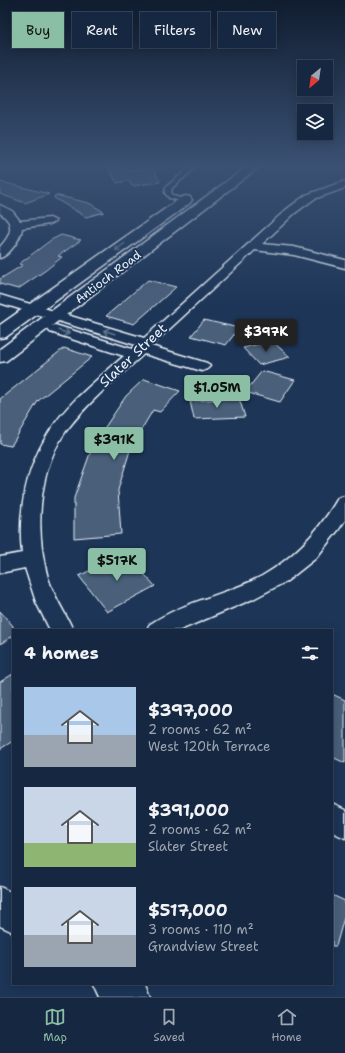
<!DOCTYPE html>
<meta charset="utf-8">
<style>
body{margin:0;font-family:"Shantell Sans",sans-serif;background:#1f3048;color:#f1f3f6;height:100vh;display:flex;flex-direction:column;font-size:15px;white-space:nowrap}
*{box-sizing:border-box;margin:0}
p{font-size:13px;color:#9ea6b1}
.icon{flex:none;width:22px;height:22px;fill:none;stroke:currentColor;stroke-width:2;stroke-linecap:round;stroke-linejoin:round}
.map{position:relative;flex:1;overflow:hidden}
.side{position:absolute;left:12px;top:629px;width:321px;height:356px;display:flex;flex-direction:column;background:#162841;border-radius:0px;box-shadow:0 2px 10px #0003,0 0 0 1px #35445a}
.side>*{flex:none}
.guide{position:absolute;left:12px;top:12px;width:321px;height:36px;display:flex;gap:8px}
.needle{width:26px;rotate:209deg}
.tools{position:absolute;left:297px;top:60px;display:grid;gap:8px}
.tools a{display:grid;place-items:center;width:36px;height:36px;border-radius:0px;background:#162841;box-shadow:0 2px 10px #0003,0 0 0 1px #35445a;font-size:20px}
.price{position:absolute;translate:-50% -34px;padding:0 9px;border-radius:4px;background:#8abfa5;color:#111;font-size:13px;line-height:26px;filter:drop-shadow(0 1px 2px #0008)}
.price::after{content:'';position:absolute;left:50%;top:24px;width:12px;height:9px;margin-left:-6px;background:inherit;clip-path:polygon(0 0,100% 0,50% 100%)}
.price.current{background:#222;color:#fff}
ul{padding:0;list-style:none}
li{display:flex;align-items:center;gap:12px;height:100px;padding:0 12px}
li span{display:grid;place-items:center;flex:none;width:112px;height:80px;border-radius:0px;color:#555}
li>.icon{margin-inline-start:auto}
span .icon{width:48px;height:48px;fill:#fffc;stroke-width:1}
li b{font-size:17px}
h2{display:flex;justify-content:space-between;align-items:center;height:48px;padding:0 12px;font-size:17px}
.tag{padding:0 14px;border-radius:0px;background:#162841;box-shadow:0 2px 10px #0003,0 0 0 1px #35445a;font-size:14px;line-height:36px}
.tag.current{background:#8abfa5;color:#111}
.tabs{display:flex;justify-content:space-around;align-items:center;height:56px;border-top:1px solid #35445a;background:#162841;font-size:11px;color:#9ea6b1}
.tabs a{display:grid;justify-items:center;gap:2px}
.tabs .current{color:#8abfa5}
.map>svg:first-child{display:block}
.building{fill:#495e7a;stroke:#e8f1f8}
.lines{fill:none;stroke-linecap:round;stroke-linejoin:round}
.lane-casing{stroke:#e8f1f8;stroke-width:3}
.street-casing{stroke:#e8f1f8;stroke-width:3}
.secondary-casing{stroke:#e8f1f8;stroke-width:3}
.primary-casing{stroke:#e8f1f8;stroke-width:3}
.lane{fill:#1d3557;fill-rule:evenodd}
.street{fill:#1d3557;fill-rule:evenodd}
.secondary{fill:#1d3557;fill-rule:evenodd}
.primary{fill:#1d3557;fill-rule:evenodd}
.oneway{stroke:#64778f}
.labels{text-anchor:middle;dominant-baseline:central;stroke-width:4;stroke-linejoin:round;paint-order:stroke}
.far-street-label{font-size:12px;fill:#e8f1f8;stroke:#1d3557}
.street-label{font-size:14px;fill:#e8f1f8;stroke:#1d3557}
</style>
<div class="map">
<svg width="345" height="997" viewBox="0 0 345 997">
<rect width="100%" height="100%" fill="#1d3557"/>
<filter id="ink" filterUnits="userSpaceOnUse"><feTurbulence type="fractalNoise" baseFrequency=".025" numOctaves="2"/><feDisplacementMap in="SourceGraphic" scale="8" xChannelSelector="R" yChannelSelector="G"/><feConvolveMatrix kernelMatrix="1 2 1 2 8 2 1 2 1" color-interpolation-filters="sRGB"/></filter>
<g filter="url(#ink)">
<!-- building -->
<g class="building">
<polygon points="108,168 124,168 126,170 153,168 160,182 132,186 129,181 117,183"/>
<polygon points="0,182 10,184 49,194 25,203 0,194"/>
<polygon points="55,195 89,203 104,212 86,217 54,198"/>
<polygon points="61,235 81,240 58,256 62,257 46,270 18,289 0,284 0,279 23,265 19,264 51,240"/>
<polygon points="148,280 176,287 134,324 106,316"/>
<polygon points="204,320 239,328 226,345 191,336"/>
<polygon points="272,341 290,357 259,365 243,348"/>
<polygon points="64,348 92,357 38,401 11,446 0,444 0,399"/>
<polygon points="262,371 295,380 280,402 245,392"/>
<polygon points="144,379 180,391 160,412 153,410 131,447 118,490 121,534 74,538 74,498 93,445 126,396"/>
<polygon points="239,398 245,417 194,419 190,401"/>
<polygon points="125,553 155,586 107,612 79,576"/>
<polygon points="0,611 13,626 13,636 0,644"/>
<polygon points="13,674 13,741 0,749 0,682"/>
<polygon points="332,694 345,700 345,763 332,757"/>
<polygon points="332,895 345,901 345,914 336,946 332,946"/>
</g>
<g class="lines">
<defs>
<polygon id="lane" points="190,167 196,167 172,188 171,193 173,196 188,200 185,202 169,198 165,193 166,187"/>
<g id="street">
<path d="M 345,181 L 345,188 L 314,199 L 295,213 L 262,244 L 294,247 L 345,260 L 345,268 L 294,255 L 255,250 L 151,346 L 207,363 L 210,366 L 207,369 L 202,371 L 144,354 C 117,378 88,402 66,431 C 37,472 35,532 48,578 C 54,597 65,612 73,630 L 50,630 L 36,602 L 25,568 L 0,573 L 0,557 L 22,553 C 16,495 34,440 76,399 C 91,384 108,370 124,356 L 50,332 L 48,329 L 50,326 L 55,325 L 132,349 L 136,345 L 0,303 L 0,295 L 144,338 L 287,209 L 306,195 Z"/>
<path d="M 0,205 L 12,211 L 20,221 L 50,218 L 56,221 L 50,224 L 22,228 C 21,238 10,255 0,258 L 0,247 C 11,235 16,224 0,213 Z"/>
<path d="M 345,496 L 345,520 L 339,529 L 316,558 L 287,581 L 253,599 L 180,630 L 147,630 C 148,627 149,624 152,623 C 185,601 227,595 262,576 C 295,557 319,531 338,498 Z"/>
<polygon points="332,804 345,810 345,838 332,832"/>
</g>
<g id="secondary">
<polygon points="246,167 259,167 6,361 0,362 0,349"/>
<polygon points="186,196 190,197 192,200 190,203 6,337 0,338 0,325 182,197"/>
</g>
<g id="primary">
<polygon points="0,887 13,893 13,932 0,926"/>
<polygon points="94,984 145,984 150,997 100,997"/>
</g>
</defs>
<!-- lane casing -->
<use href="#lane" class="lane-casing"/>
<!-- street casing -->
<use href="#street" class="street-casing"/>
<!-- secondary casing -->
<use href="#secondary" class="secondary-casing"/>
<!-- primary casing -->
<use href="#primary" class="primary-casing"/>
<!-- lane -->
<use href="#lane" class="lane"/>
<!-- street -->
<use href="#street" class="street"/>
<!-- secondary -->
<use href="#secondary" class="secondary"/>
<!-- primary -->
<use href="#primary" class="primary"/>
</g>
<!-- one-way arrows -->
<defs><path id="oneway-shaft" d="M-6 0H5M1.5-3L5.5 0L1.5 3" fill="none" stroke-width="1.6" stroke-linecap="round" stroke-linejoin="round"/></defs>
<g class="oneway">
<use href="#oneway-shaft" transform="translate(120 247) rotate(144)"/>
<use href="#oneway-shaft" transform="translate(64 332) rotate(18)"/>
<use href="#oneway-shaft" transform="translate(109 332) rotate(-163)"/>
</g>
</g>
<!-- sky -->
<linearGradient id="sky" x2="0" y2="1"><stop stop-color="#101d30"/><stop offset="0.54" stop-color="#3a5174"/><stop offset="1" stop-color="#3a5174" stop-opacity="0"/></linearGradient>
<rect width="345" height="307" fill="url(#sky)"/>
<g class="labels">
<!-- far-street labels -->
<g class="far-street-label">
<text transform="translate(108 277) rotate(-37)">Antioch Road</text>
</g>
<!-- street labels -->
<g class="street-label">
<text transform="translate(133 355) rotate(-43)">Slater Street</text>
</g>
</g>
</svg>
<div class="tools">
<a><svg class="needle" viewBox="-14 -14 28 28"><path d="M0-13l5 13h-10z" fill="#e53935"/><path d="M0 13l5-13h-10z" fill="#9ea6b1"/></svg></a>
<a><svg class="icon" aria-label="layers" viewBox="0 0 24 24"><path d="M12 4l9 5-9 5-9-5zM3 14l9 5 9-5"/></svg></a>
</div>
<b class="price current" style="left:266px;top:353px">$397K</b>
<b class="price" style="left:217px;top:409px">$1.05M</b>
<b class="price" style="left:114px;top:461px">$391K</b>
<b class="price" style="left:117px;top:582px">$517K</b>
<div class="guide">
<a class="tag current">Buy</a>
<a class="tag">Rent</a>
<a class="tag">Filters</a>
<a class="tag">New</a>
</div>
<section class="side">
<h2>4 homes<svg class="icon" aria-label="filters" viewBox="0 0 24 24"><path d="M4 7h16M4 17h16"/><circle cx="9" cy="7" r="2"/><circle cx="15" cy="17" r="2"/></svg></h2>
<ul>
<li><span style="background:linear-gradient(#a9c7e8 60%,#9aa5b1 0)"><svg class="icon" aria-label="home" viewBox="0 0 24 24"><path d="M3 11l9-7 9 7M6 9v11h12V9"/></svg></span><div><b>$397,000</b><p>2 rooms · 62 m²</p><p>West 120th Terrace</p></div></li>
<li><span style="background:linear-gradient(#c9d6e8 70%,#8fb573 0)"><svg class="icon" aria-label="home" viewBox="0 0 24 24"><path d="M3 11l9-7 9 7M6 9v11h12V9"/></svg></span><div><b>$391,000</b><p>2 rooms · 62 m²</p><p>Slater Street</p></div></li>
<li><span style="background:linear-gradient(#c9d6e8 60%,#9aa5b1 0)"><svg class="icon" aria-label="home" viewBox="0 0 24 24"><path d="M3 11l9-7 9 7M6 9v11h12V9"/></svg></span><div><b>$517,000</b><p>3 rooms · 110 m²</p><p>Grandview Street</p></div></li>
</ul>
</section>
</div>
<nav class="tabs">
<a class="current"><svg class="icon" aria-label="map" viewBox="0 0 24 24"><path d="M3 6l6-2 6 2 6-2v14l-6 2-6-2-6 2zM9 4v14M15 6v14"/></svg>Map</a>
<a><svg class="icon" aria-label="saved" viewBox="0 0 24 24"><path d="M7 4h10v16l-5-4-5 4z"/></svg>Saved</a>
<a><svg class="icon" aria-label="home" viewBox="0 0 24 24"><path d="M3 11l9-7 9 7M6 9v11h12V9"/></svg>Home</a>
</nav>
